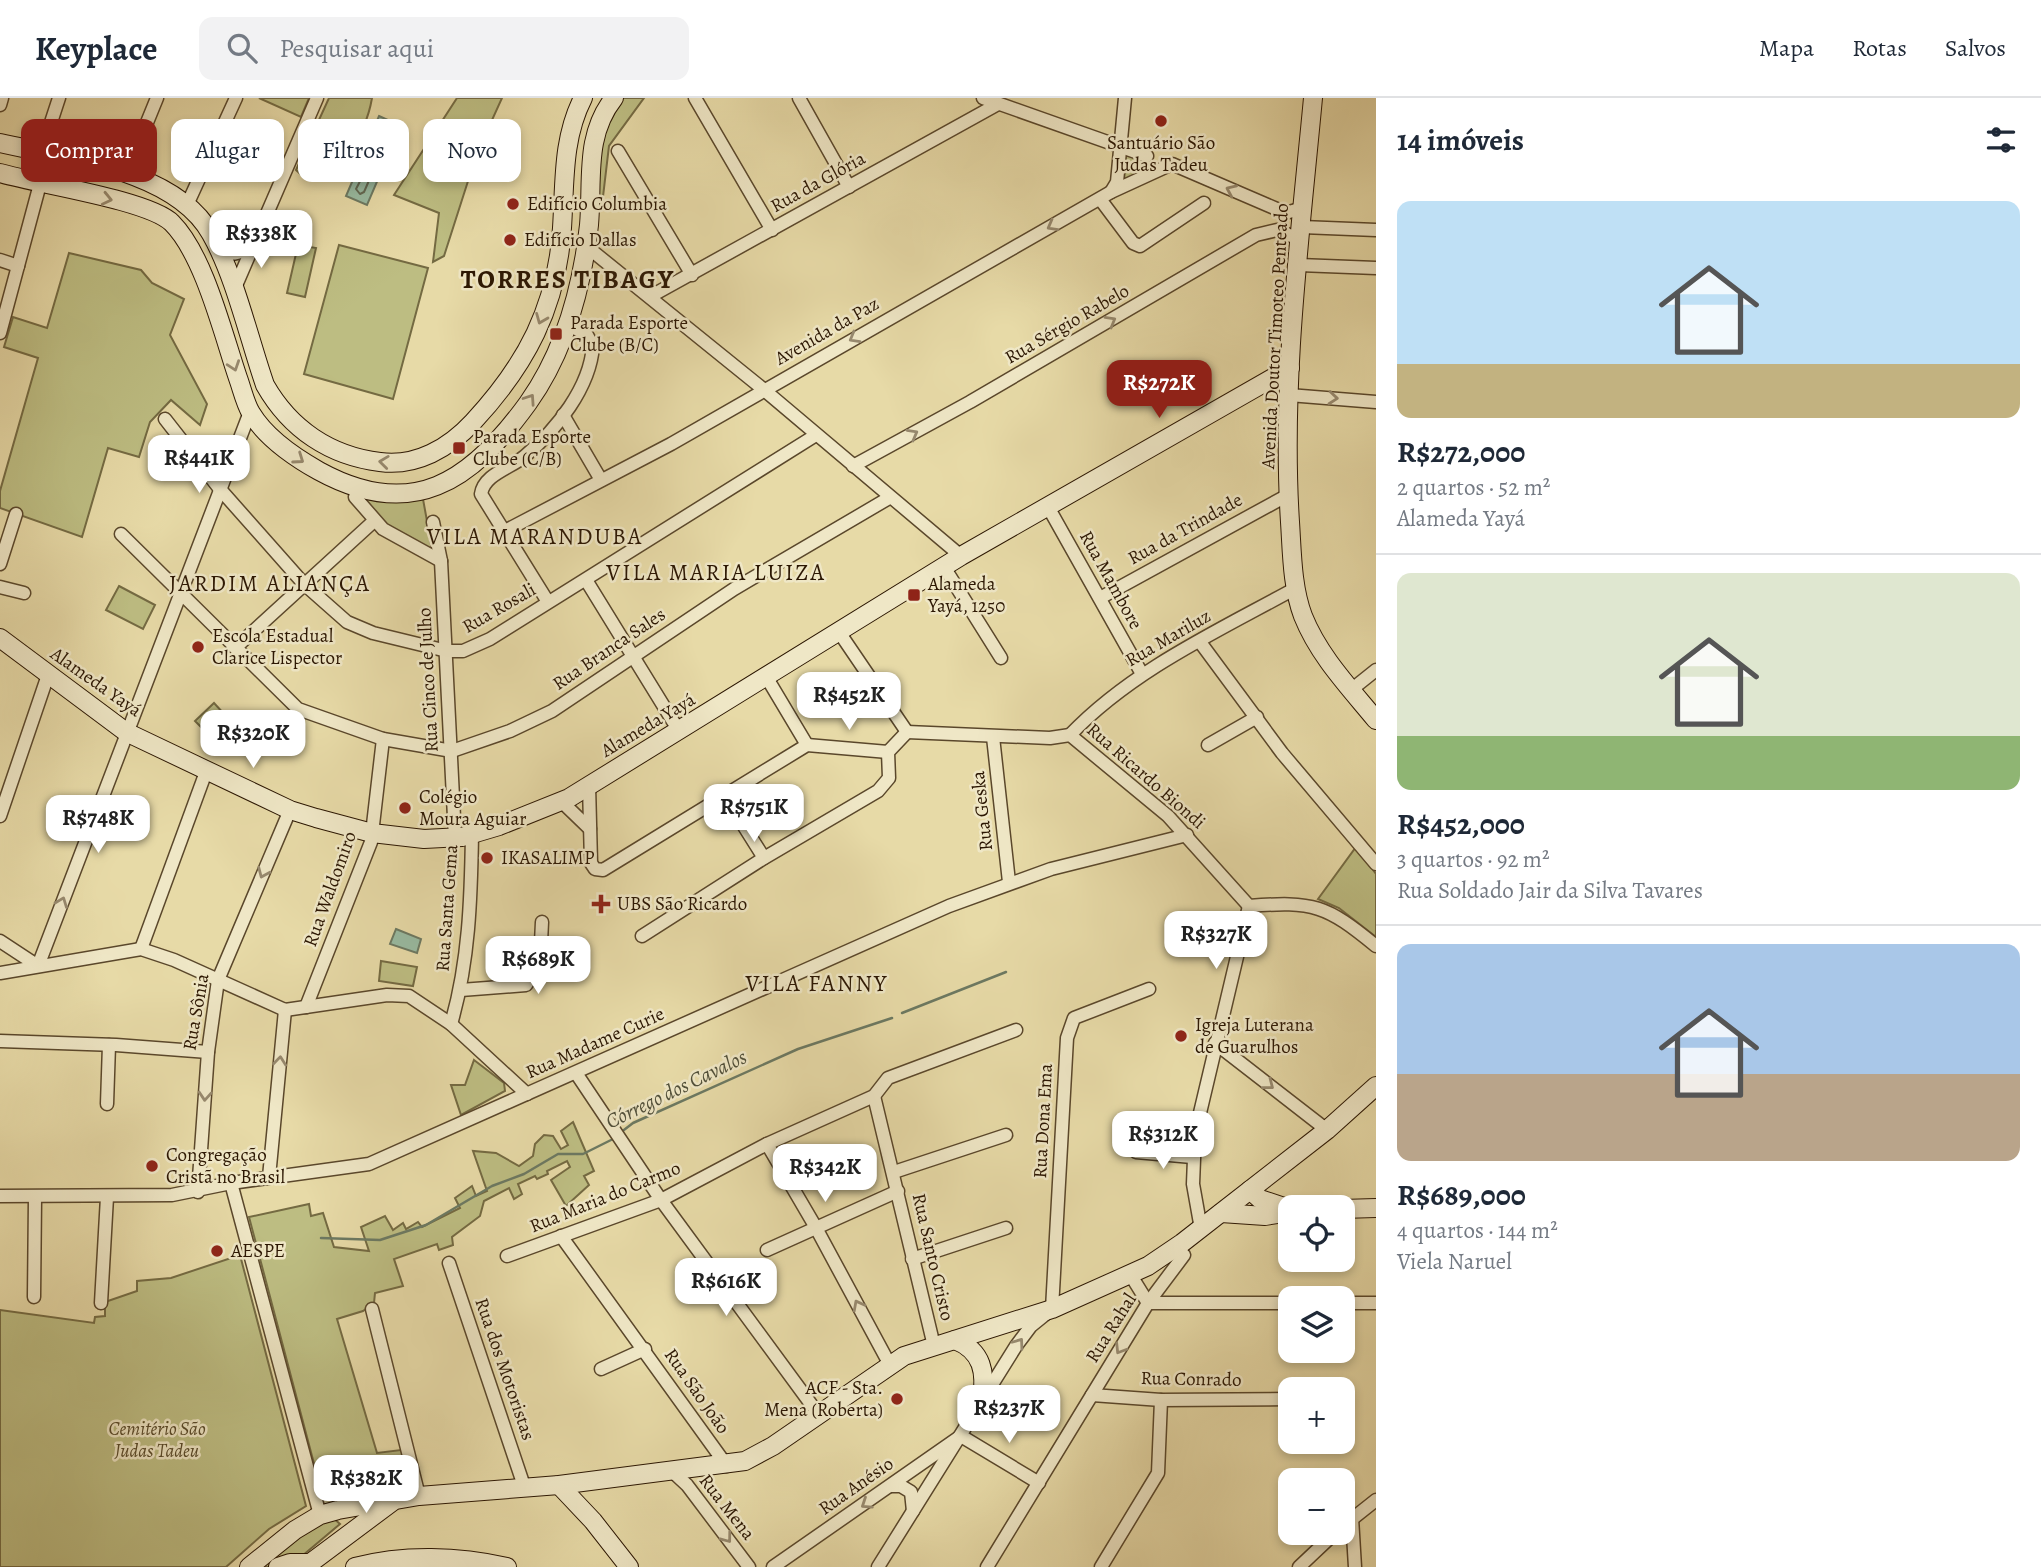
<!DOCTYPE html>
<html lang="pt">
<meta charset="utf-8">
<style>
body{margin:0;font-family:Alegreya,serif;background:#f2f2f3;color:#1f2937;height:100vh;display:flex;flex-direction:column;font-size:26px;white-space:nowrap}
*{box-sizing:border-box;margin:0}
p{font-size:23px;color:#747a83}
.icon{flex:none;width:38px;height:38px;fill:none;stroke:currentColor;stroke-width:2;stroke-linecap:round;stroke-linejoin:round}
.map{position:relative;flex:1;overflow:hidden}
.side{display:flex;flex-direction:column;background:#fff;width:665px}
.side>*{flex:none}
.top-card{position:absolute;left:21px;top:21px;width:665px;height:63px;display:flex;gap:14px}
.controls{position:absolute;left:1278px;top:1097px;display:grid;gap:14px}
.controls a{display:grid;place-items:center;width:77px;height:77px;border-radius:14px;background:#fff;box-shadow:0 4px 10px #0003;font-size:35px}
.price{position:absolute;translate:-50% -60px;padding:0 16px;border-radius:14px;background:#fff;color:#222;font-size:23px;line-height:46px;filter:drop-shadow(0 2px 4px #0008)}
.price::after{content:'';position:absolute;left:50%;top:42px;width:21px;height:16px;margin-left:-10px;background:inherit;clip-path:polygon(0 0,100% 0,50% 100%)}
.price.selected{background:#8f2418;color:#fff}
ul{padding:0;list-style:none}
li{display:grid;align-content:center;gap:14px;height:371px;padding:0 21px}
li+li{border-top:2px solid #e0e1e3}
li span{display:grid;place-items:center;height:217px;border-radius:14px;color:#555}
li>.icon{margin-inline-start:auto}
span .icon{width:126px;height:126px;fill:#fffc;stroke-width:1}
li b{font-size:30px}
h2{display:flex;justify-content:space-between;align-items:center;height:84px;padding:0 21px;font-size:30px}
.tag{padding:0 24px;border-radius:14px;background:#fff;box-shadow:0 4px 10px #0003;font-size:24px;line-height:63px}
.tag.selected{background:#8f2418;color:#fff}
header{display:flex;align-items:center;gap:42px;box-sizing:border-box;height:98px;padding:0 35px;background:#fff;border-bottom:2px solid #e0e1e3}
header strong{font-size:33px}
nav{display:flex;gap:38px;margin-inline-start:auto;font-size:24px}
.search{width:490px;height:63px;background:#f2f2f3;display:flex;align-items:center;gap:18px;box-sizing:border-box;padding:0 24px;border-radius:14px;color:#747a83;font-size:26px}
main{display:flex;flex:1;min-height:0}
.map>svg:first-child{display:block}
.green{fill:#bdbd82;stroke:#746a42;stroke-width:2}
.water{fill:#98bba2;stroke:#6c7962;stroke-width:2}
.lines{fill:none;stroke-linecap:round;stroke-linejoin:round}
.shore{stroke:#626852;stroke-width:2}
.stream{stroke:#6c7962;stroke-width:2.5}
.street-casing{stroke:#5a472b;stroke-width:15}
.secondary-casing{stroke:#2b1602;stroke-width:20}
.street{stroke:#efe7c6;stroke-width:12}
.secondary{stroke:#efe7c6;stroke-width:18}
.oneway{stroke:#97896e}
.poi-dot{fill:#8f2418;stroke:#efe7c6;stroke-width:2.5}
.labels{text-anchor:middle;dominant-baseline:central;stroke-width:5;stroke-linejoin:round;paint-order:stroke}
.poi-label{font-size:19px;fill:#2b1602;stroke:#efe7c6;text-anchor:start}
.street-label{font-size:19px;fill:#2b1602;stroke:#efe7c6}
.park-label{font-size:19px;font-style:italic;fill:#574828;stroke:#efe7c6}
.water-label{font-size:21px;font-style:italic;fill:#51503a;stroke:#efe7c6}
.quarter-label{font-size:23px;letter-spacing:2px;fill:#2b1602;stroke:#efe7c6}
.district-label{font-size:26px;font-weight:bold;letter-spacing:2px;fill:#2b1602;stroke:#efe7c6}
</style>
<header>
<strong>Keyplace</strong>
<div class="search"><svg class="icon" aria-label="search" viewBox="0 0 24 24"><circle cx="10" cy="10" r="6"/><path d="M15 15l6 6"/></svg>Pesquisar aqui</div>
<nav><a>Mapa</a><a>Rotas</a><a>Salvos</a></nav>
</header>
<main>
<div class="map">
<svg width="1376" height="1469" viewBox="0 0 1376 1469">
<rect width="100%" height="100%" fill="#e7daa7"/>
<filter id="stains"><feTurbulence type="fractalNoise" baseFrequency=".00286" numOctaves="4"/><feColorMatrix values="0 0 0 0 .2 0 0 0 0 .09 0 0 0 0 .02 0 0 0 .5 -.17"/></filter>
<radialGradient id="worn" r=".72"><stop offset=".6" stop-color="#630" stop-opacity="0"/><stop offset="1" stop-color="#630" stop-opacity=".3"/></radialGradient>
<!-- green -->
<g class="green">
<polygon points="259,0 309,0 301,19"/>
<path d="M 329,0 L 372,0 C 365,41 343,63 306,81 L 296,72 Z"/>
<polygon points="457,0 502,0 477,55 444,158 433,164 439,115 394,97"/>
<polygon points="617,0 644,0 609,48 602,107 591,112 592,63"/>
<polygon points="1134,57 1145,65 1143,71 1124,86 1125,58"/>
<polygon points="298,147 316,150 305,199 287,195"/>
<polygon points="339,147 428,170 393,301 304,276"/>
<polygon points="69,155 141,172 152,185 184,201 170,237 207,306 200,327 171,302 150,324 139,359 108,350 82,439 0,410 0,393 38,260 4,249 13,219 47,230"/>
<polygon points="360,393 395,403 423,401 433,456 379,423"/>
<polygon points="119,488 155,507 143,531 106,512"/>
<polygon points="214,605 225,617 207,635 195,623"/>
<polygon points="1356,749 1376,776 1376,839 1339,810 1318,801"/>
<polygon points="381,863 417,869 413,888 379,883"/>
<polygon points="474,962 504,985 505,993 461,1017 451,987 465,987"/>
<polygon points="573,1024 594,1073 584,1078 589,1087 566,1108 551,1082 570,1069 567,1063 547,1073 548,1076 537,1081 535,1078 518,1086 522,1096 514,1101 509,1090 484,1103 480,1118 452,1139 453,1147 439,1152 437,1146 394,1161 403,1188 375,1195 374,1205 363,1213 337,1221 377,1355 401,1352 411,1379 407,1385 384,1388 379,1379 360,1386 362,1396 322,1396 249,1119 309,1106 311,1118 323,1115 334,1149 369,1153 361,1129 385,1118 393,1132 403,1125 406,1131 418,1124 422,1129 460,1110 455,1100 472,1088 476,1098 487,1093 473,1053 496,1055 519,1068 533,1058 535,1046 544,1037 553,1038 561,1051 568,1047 561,1033"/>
<polygon points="240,1157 306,1408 269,1431 226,1469 0,1469 0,1212 94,1225 95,1219 105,1218 105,1204 137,1193 137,1183 171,1180"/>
<polygon points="332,1419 340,1426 289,1469 257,1469 276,1454"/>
</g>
<!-- water -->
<g class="water">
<polygon points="379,18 399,27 394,40 373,32"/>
<polygon points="364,56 385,65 367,107 346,98"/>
<polygon points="396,831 421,841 417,855 390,846"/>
</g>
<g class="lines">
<!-- shore -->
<polygon class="shore" points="369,66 374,71 364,94 360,96 356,91"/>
<!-- stream -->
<g class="stream">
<polyline points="902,915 1006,874"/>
<polyline points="620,1035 633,1025 798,951 892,920"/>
<polyline points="321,1140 380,1142 426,1127 492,1088 524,1076 558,1056 583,1056 615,1040"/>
</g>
<defs>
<g id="street">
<polyline points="695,0 772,132"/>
<polyline points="799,0 849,89"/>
<polyline points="983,0 1147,58"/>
<polyline points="0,7 2,0"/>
<polyline points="618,53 692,177"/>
<polyline points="126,76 157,0"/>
<polyline points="1111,94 1117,84 1125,0"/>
<polyline points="1100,101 1133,145 1140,148 1204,105"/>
<polyline points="187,107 236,0"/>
<polyline points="1302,129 1376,132"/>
<polyline points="586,148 763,291 961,458"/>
<path d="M 220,155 C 235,157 243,156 252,144"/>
<polyline points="0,162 18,168"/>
<polyline points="1299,167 1376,170"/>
<polyline points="234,192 317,0"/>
<polyline points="651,198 998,6"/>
<polyline points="0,235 40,86 41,55 59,0"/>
<polyline points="1289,297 1376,304"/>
<polyline points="563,317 601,382"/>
<polyline points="165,321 219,390 304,486 347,524 373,535 447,553 463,553 490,541 816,337"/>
<polyline points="853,368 970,304 1256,137 1277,132 1301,142"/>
<polyline points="355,399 383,431 441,463"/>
<polyline points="1047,407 1142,576"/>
<polyline points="433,424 441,463 455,739"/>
<polyline points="503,434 671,346 1111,94 1172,66 1279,112 1289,114 1303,110"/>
<polyline points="121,436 298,611 383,641 452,653 510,633 552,613 734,491 889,400"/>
<polyline points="0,466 16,416"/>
<polyline points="944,469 1001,560"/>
<polyline points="586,482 679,633"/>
<polyline points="0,489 24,495"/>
<polyline points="1100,500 1288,397"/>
<path d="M 548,504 L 481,396 C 484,376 511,370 525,358 C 556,332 590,290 593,248 L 587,237 L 569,227"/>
<polyline points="839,534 907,634"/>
<polyline points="1200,544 1282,655 1376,766"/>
<polyline points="235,550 374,423"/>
<polyline points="767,580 807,647"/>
<polyline points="1351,592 1376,572"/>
<polyline points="907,634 1050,640 1070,637 1168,718 1249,808"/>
<path d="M 1070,637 C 1132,572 1218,533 1296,490"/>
<polyline points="993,639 1009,784"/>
<polyline points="1208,647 1257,619"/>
<polyline points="589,687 591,765 595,771 603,772 807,647 888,654"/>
<polyline points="725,698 764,760"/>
<polyline points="561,703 590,731"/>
<polyline points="0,718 48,577"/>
<path d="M 1249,808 C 1314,803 1326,807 1376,848"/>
<polyline points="642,838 764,760 878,693 889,680 888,654 907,634"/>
<polyline points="0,843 38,868 250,314"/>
<polyline points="141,851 207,671"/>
<polyline points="0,875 141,851 174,862 285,912 387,897 409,898 451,926 527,996"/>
<polyline points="461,892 526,887 540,865 542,824"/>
<polyline points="306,909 371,744 383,641"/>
<path d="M 451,926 C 469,864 471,801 472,736"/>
<polyline points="0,943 116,947 208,954"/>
<polyline points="1215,945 1327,1032"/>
<polyline points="576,975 661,1102 819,1317"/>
<polyline points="874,998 934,1248"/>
<polyline points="107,1006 109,947"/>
<polyline points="767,1046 815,1128 890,1267"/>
<polyline points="1136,1054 1192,1059"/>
<polyline points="894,1074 1006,1037"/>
<polyline points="269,1079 285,912"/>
<polyline points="231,1085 320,1417"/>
<polyline points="198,1094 208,954 218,882 290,712"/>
<polyline points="0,1098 172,1097 231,1085 369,1066 949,808 1051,771 1187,737"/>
<polyline points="1201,1131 1193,1086 1195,1036 1249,808"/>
<polyline points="561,1138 727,1368"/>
<polyline points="767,1152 898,1093"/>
<polyline points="507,1158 661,1102 767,1046 874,998 888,980 1016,932"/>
<polyline points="912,1161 1006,1130"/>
<polyline points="449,1165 524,1388"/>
<polyline points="1130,1176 1148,1205"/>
<polyline points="34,1199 35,1100"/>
<polyline points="101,1205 107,1099"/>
<polyline points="1148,1205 1290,1205"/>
<polyline points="1342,1205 1376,1205"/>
<polyline points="372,1211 419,1398"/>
<polyline points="601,1271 645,1251"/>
<polyline points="1092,1297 1161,1302 1290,1301"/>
<polyline points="673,1374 687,1387 749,1469"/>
<polyline points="891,1388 901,1388 911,1394 913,1413"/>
<polyline points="1352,1420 1355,1469"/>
<polyline points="1342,1429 1376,1402"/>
<polyline points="773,1469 961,1338 1039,1385"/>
<polyline points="878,1469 1016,1248 1031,1228 1052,1211 1067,940 1074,920 1149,891"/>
<polyline points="987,1469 1148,1205 1184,1157"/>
<polyline points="1101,1469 1158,1375 1161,1302"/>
<polyline points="1299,1469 1335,1435"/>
</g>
<g id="secondary">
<path d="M 1313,0 C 1300,140 1281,283 1290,424 C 1292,454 1292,489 1303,518 C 1319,558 1349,589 1376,622"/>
<path d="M 0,45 C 66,60 176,72 211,136 C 235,178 249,241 265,287 C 290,331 330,358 380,364 C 416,369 449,350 473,324 C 526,267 557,209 562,130 C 565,85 562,41 583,0"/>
<path d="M 0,75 C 37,86 149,102 172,125 C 204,157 223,236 238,280 C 242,291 245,305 251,315 C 266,340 294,359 319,373 C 412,424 471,384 528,305 C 565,253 582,190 589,127 C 593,82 584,38 614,0"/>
<polyline points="0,540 126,634 290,712 316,720 372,735 424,741 462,739 499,728 569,700 961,458 1290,270"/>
<polyline points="1250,1092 1260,1101 1290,1111"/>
<polyline points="1342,1111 1376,1110"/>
<polyline points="1221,1115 1265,1118 1290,1114"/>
<path d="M 955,1242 C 983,1253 986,1275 982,1302"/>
<polyline points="559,1387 593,1423 629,1469"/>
<polyline points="249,1469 295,1432 320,1417 338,1412 419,1398 559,1387 745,1363 773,1348 904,1258 1052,1211 1148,1168 1182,1145 1327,1032 1376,988"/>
<polyline points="278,1469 290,1465 310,1465"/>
<polyline points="305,1469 392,1404"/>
<path d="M 355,1469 C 404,1456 459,1458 507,1469"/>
</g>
</defs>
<!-- street casing -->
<use href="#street" class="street-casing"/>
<!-- secondary casing -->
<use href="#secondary" class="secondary-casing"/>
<!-- street -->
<use href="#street" class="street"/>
<!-- secondary -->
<use href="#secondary" class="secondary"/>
</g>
<!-- one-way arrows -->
<defs><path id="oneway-chevron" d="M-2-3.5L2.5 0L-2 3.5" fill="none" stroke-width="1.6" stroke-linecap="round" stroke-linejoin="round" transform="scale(1.75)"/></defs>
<g class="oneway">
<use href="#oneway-chevron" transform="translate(1231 92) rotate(-156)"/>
<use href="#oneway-chevron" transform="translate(107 101) rotate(13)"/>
<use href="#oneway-chevron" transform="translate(1052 128) rotate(151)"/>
<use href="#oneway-chevron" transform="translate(541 221) rotate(112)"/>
<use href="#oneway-chevron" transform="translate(1111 223) rotate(-30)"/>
<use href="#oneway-chevron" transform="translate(854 240) rotate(150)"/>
<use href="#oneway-chevron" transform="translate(234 268) rotate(71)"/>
<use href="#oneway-chevron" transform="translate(1333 300) rotate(5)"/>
<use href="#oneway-chevron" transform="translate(530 301) rotate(-56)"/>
<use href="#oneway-chevron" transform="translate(913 336) rotate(-29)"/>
<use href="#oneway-chevron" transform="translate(299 361) rotate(35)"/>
<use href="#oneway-chevron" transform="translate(384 364) rotate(-173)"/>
<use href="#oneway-chevron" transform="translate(263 775) rotate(113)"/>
<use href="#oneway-chevron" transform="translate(62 804) rotate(-69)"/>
<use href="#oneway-chevron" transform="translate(280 963) rotate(-84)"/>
<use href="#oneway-chevron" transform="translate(1269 987) rotate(38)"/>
<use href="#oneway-chevron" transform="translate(205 998) rotate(94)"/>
<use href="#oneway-chevron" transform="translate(858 1207) rotate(-118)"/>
<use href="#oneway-chevron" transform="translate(1019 1245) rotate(-54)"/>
<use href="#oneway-chevron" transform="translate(1120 1251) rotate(122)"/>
<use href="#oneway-chevron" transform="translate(866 1406) rotate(146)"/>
<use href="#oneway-chevron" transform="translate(727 1440) rotate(53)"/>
</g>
<!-- markers -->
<g class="poi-dot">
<circle cx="1161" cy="23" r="7"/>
<circle cx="513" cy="106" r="7"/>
<circle cx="510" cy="142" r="7"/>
<rect x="549" y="229" width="14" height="14" rx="3.5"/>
<rect x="452" y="343" width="14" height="14" rx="3.5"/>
<rect x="907" y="490" width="14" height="14" rx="3.5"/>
<circle cx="198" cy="549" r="7"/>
<circle cx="405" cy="710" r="7"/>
<circle cx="487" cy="760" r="7"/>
<path d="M597.5 795.5h7v7h7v7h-7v7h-7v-7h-7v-7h7z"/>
<circle cx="1181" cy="938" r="7"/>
<circle cx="152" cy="1068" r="7"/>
<circle cx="217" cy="1153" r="7"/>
<circle cx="897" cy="1301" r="7"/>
</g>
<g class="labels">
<!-- poi labels -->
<g class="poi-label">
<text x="1161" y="45" text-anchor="middle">Santuário São<tspan x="1161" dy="22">Judas Tadeu</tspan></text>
<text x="527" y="106">Edifício Columbia</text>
<text x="524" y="142">Edifício Dallas</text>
<text x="570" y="225">Parada Esporte<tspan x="570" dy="22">Clube (B/C)</tspan></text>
<text x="473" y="339">Parada Esporte<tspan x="473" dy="22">Clube (C/B)</tspan></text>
<text x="928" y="486">Alameda<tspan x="928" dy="22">Yayá, 1250</tspan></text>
<text x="212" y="538">Escola Estadual<tspan x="212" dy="22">Clarice Lispector</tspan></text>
<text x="419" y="699">Colégio<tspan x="419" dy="22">Moura Aguiar</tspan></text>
<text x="501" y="760">IKASALIMP</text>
<text x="617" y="806">UBS São Ricardo</text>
<text x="1195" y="927">Igreja Luterana<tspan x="1195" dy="22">de Guarulhos</tspan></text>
<text x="166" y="1057">Congregação<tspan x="166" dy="22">Cristã no Brasil</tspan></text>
<text x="231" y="1153">AESPE</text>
<text x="883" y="1290" text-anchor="end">ACF - Sta.<tspan x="883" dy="22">Mena (Roberta)</tspan></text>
</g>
<!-- street labels -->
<g class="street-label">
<text transform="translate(818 84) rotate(-29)">Rua da Glória</text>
<text transform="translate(1067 226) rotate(-30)">Rua Sérgio Rabelo</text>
<text transform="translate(827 233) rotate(-30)">Avenida da Paz</text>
<text transform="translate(1275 238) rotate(-87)">Avenida Doutor Timoteo Penteado</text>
<text transform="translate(1185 431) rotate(-29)">Rua da Trindade</text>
<text transform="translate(1111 482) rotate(61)">Rua Mambore</text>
<text transform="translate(499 510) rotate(-30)">Rua Rosali</text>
<text transform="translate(1168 540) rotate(-30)">Rua Mariluz</text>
<text transform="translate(609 551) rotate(-34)">Rua Branca Sales</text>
<text transform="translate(428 582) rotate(-93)">Rua Cinco de Julho</text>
<text transform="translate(96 584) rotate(35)">Alameda Yayá</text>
<text transform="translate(648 627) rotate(-31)">Alameda Yayá</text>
<text transform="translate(1146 678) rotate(41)">Rua Ricardo Biondi</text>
<text transform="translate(982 713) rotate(-96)">Rua Geska</text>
<text transform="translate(330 791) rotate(-70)">Rua Waldomiro</text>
<text transform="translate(447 810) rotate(-86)">Rua Santa Gema</text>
<text transform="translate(196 914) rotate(-80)">Rua Sônia</text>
<text transform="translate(595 945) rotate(-24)">Rua Madame Curie</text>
<text transform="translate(1043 1023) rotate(-87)">Rua Dona Ema</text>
<text transform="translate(605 1099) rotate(-22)">Rua Maria do Carmo</text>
<text transform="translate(933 1159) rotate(77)">Rua Santo Cristo</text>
<text transform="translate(1111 1230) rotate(-58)">Rua Rahal</text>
<text transform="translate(505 1271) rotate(71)">Rua dos Motoristas</text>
<text transform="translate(1191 1281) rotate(1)">Rua Conrado</text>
<text transform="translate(697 1293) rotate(55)">Rua São João</text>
<text transform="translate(856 1388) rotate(-35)">Rua Anésio</text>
<text transform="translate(727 1409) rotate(52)">Rua Mena</text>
</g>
<!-- park labels -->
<g class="park-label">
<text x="157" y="1331">Cemitério São<tspan x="157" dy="22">Judas Tadeu</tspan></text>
</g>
<!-- water labels -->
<g class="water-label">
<text transform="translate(676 991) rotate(-26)">Córrego dos Cavalos</text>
</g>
<!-- quarter labels -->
<g class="quarter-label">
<text x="535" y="438">VILA MARANDUBA</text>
<text x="716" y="474">VILA MARIA LUIZA</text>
<text x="270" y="485">JARDIM ALIANÇA</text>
<text x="817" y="885">VILA FANNY</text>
</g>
<!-- district labels -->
<g class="district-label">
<text x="568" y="181">TORRES TIBAGY</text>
</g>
</g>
<rect width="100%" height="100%" filter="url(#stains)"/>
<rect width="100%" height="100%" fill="url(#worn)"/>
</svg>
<div class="controls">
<a><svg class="icon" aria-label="locate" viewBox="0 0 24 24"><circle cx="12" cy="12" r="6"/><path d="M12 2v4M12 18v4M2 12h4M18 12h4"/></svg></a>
<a><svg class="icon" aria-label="layers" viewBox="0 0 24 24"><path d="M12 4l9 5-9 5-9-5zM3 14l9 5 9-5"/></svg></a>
<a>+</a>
<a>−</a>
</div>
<b class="price" style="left:261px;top:172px">R$338K</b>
<b class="price selected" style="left:1159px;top:322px">R$272K</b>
<b class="price" style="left:199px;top:397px">R$441K</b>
<b class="price" style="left:849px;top:634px">R$452K</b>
<b class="price" style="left:253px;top:672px">R$320K</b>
<b class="price" style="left:754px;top:746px">R$751K</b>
<b class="price" style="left:98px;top:757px">R$748K</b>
<b class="price" style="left:1216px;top:873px">R$327K</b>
<b class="price" style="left:538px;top:898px">R$689K</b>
<b class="price" style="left:1163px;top:1073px">R$312K</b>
<b class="price" style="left:825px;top:1106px">R$342K</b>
<b class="price" style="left:726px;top:1220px">R$616K</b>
<b class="price" style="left:1009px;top:1347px">R$237K</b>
<b class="price" style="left:366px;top:1417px">R$382K</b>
<div class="top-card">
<a class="tag selected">Comprar</a>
<a class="tag">Alugar</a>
<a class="tag">Filtros</a>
<a class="tag">Novo</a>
</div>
</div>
<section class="side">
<h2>14 imóveis<svg class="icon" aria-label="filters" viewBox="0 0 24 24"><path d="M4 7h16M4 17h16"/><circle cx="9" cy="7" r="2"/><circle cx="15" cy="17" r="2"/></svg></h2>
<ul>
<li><span style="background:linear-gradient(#bfe0f5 75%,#c2b280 0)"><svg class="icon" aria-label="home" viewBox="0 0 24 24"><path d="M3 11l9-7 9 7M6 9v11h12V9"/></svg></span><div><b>R$272,000</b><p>2 quartos · 52 m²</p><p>Alameda Yayá</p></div></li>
<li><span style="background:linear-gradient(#dfe7d0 75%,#8fb573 0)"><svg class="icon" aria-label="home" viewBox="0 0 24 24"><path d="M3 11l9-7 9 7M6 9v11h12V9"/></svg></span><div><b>R$452,000</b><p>3 quartos · 92 m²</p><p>Rua Soldado Jair da Silva Tavares</p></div></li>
<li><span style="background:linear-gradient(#a9c7e8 60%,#b9a48a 0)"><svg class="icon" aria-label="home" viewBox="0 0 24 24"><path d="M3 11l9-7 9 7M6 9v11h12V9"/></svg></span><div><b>R$689,000</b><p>4 quartos · 144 m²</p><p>Viela Naruel</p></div></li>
</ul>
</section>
</main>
